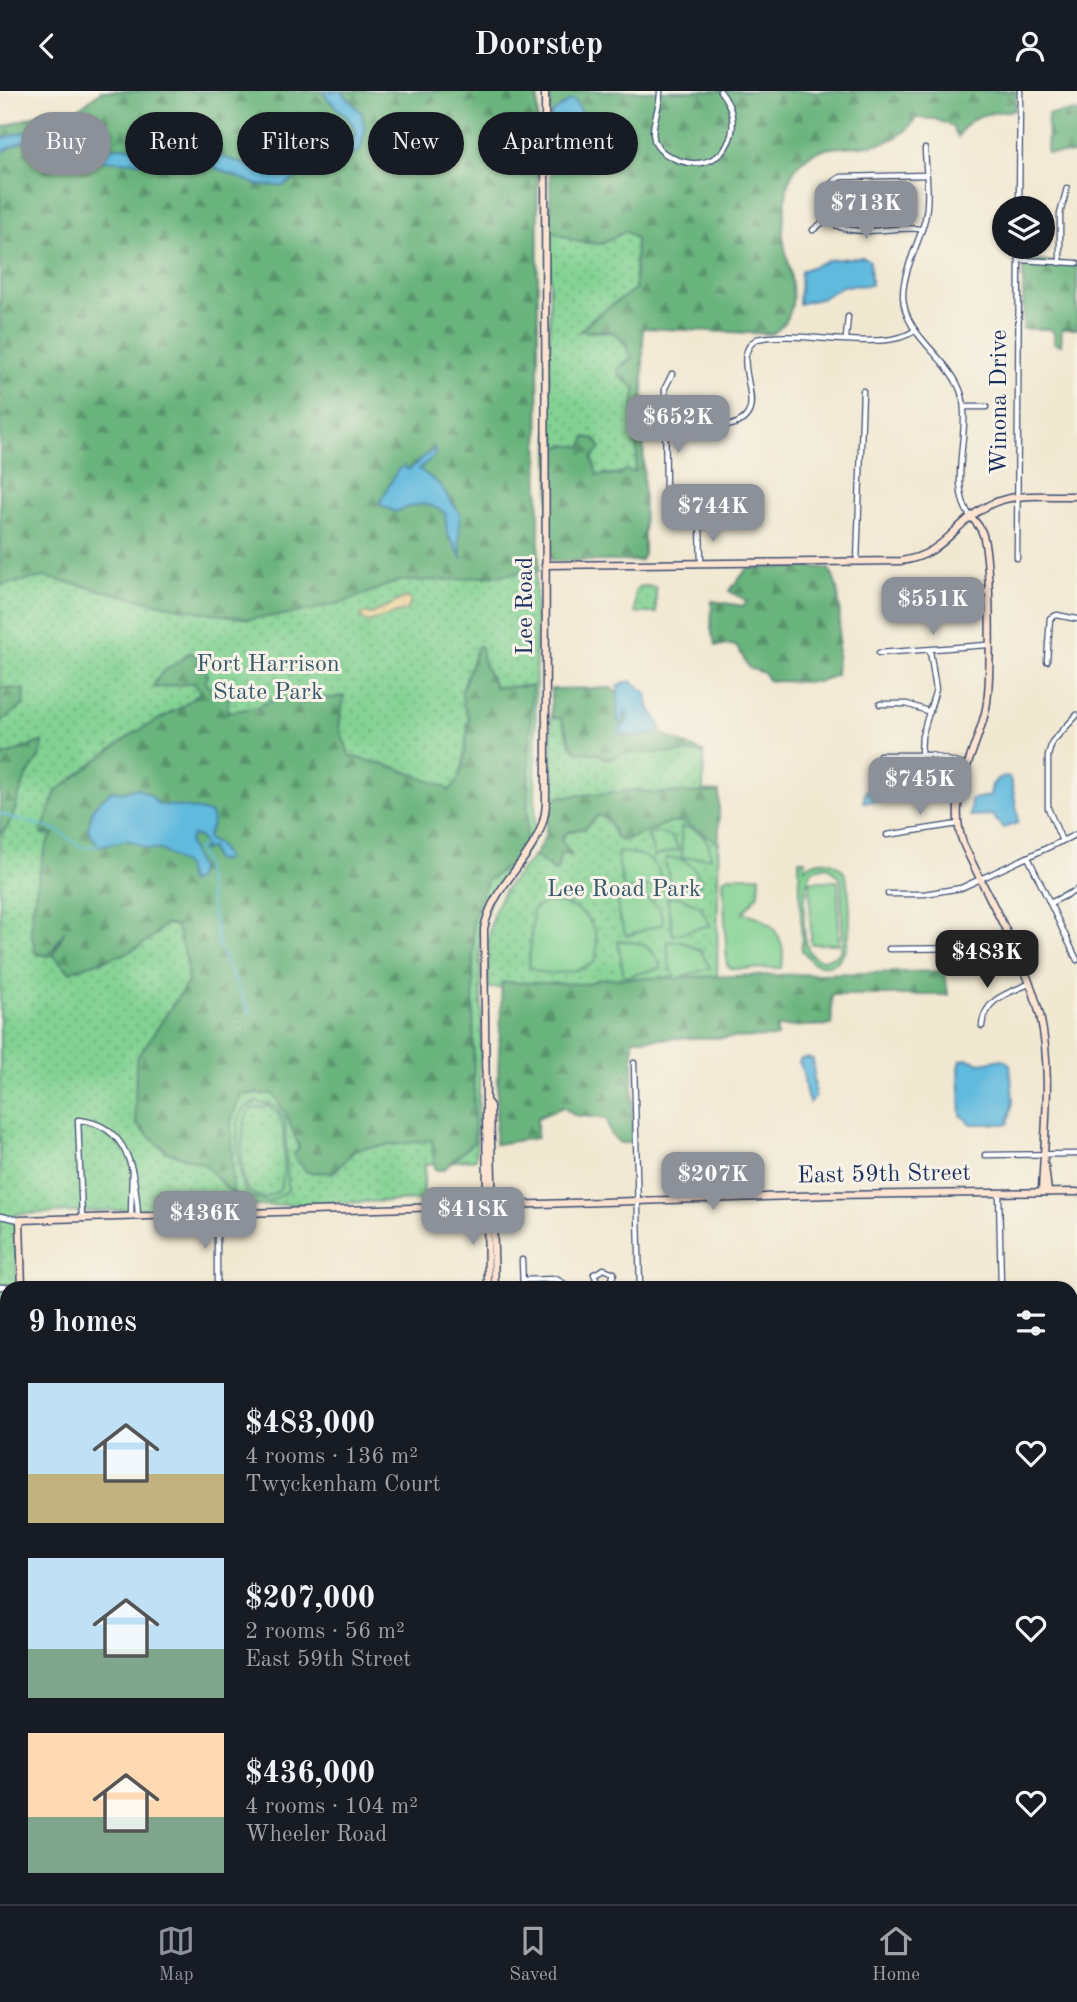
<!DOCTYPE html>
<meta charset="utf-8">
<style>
body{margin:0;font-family:"Old Standard TT",serif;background:#20242c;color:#f1f3f6;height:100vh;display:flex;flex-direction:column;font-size:26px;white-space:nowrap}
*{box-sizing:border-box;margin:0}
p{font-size:23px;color:#9ea1a6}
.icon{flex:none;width:38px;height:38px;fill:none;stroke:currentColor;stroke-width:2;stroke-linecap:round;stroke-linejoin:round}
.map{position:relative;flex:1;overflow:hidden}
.drawer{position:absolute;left:0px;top:1190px;width:1078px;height:623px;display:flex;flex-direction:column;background:#171b24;border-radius:21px 21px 0 0;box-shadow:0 2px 5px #0004}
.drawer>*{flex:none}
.top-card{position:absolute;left:21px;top:21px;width:700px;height:63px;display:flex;gap:14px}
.controls{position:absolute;left:992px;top:105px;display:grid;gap:14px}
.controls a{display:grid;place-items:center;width:63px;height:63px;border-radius:50%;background:#171b24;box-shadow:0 2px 5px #0004;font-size:35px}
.price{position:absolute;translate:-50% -60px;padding:0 16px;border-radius:14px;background:#8c9099;color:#fff;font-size:23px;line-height:46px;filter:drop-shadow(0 2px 4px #0008)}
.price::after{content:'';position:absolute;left:50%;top:42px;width:21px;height:16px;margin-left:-10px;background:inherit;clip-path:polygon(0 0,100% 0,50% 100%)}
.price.current{background:#222;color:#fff}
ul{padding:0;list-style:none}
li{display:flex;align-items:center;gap:21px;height:175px;padding:0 28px}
li span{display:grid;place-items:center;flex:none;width:196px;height:140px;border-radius:0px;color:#555}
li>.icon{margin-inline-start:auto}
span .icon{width:84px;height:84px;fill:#fffc;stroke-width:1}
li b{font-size:30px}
h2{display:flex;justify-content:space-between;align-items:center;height:84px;padding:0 28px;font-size:30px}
.tag{padding:0 24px;border-radius:32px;background:#171b24;box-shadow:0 2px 5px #0004;font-size:24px;line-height:63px}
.tag.current{background:#8c9099;color:#fff}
header{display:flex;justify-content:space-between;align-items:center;height:91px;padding:0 28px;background:#171b24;font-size:32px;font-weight:700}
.tabs{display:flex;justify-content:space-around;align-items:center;height:98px;border-top:2px solid #363941;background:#171b24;font-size:19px;color:#9ea1a6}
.tabs a{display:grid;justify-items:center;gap:4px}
.tabs .current{color:#8c9099}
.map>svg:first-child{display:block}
.grass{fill:url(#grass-dots);stroke:#4e8078;stroke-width:2}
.forest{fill:url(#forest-firs);stroke:#42726e;stroke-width:2}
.sand{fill:url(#sand-dots);stroke:#84847e;stroke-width:2}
.cemetery{fill:url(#cemetery-stones);stroke:#4e8078;stroke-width:2}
.garden{fill:#82d293;stroke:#4e8078;stroke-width:2;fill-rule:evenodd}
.water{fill:#61bade;stroke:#3e749e;stroke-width:2}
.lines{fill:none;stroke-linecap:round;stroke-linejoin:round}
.stream{stroke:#61bade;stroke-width:2}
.street-casing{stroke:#3b4b6f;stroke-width:7}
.secondary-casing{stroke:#3b4b6f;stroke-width:9}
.primary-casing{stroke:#3b4b6f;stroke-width:9}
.street{stroke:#fff;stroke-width:4.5}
.secondary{stroke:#fde4d1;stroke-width:6}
.primary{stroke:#fabb8b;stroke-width:6}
.rail-casing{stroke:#1b2f5e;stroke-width:4.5}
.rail{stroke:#f7f3e8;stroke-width:2;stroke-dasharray:5;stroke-linecap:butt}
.labels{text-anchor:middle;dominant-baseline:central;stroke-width:6;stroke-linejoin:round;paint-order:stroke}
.street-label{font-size:24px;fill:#1b2f5e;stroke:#f7f3e8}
.park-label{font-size:24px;fill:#35586b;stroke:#f7f3e8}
</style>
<header><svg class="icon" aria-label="back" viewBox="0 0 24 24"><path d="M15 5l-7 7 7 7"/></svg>Doorstep<svg class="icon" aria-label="person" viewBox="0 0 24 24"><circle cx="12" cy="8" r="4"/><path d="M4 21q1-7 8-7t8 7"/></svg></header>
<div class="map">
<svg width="1077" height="1813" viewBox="0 0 1077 1813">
<defs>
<pattern id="grass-dots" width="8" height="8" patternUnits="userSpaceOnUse" patternTransform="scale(1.75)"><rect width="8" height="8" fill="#82d293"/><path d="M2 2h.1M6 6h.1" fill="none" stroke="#6aab7b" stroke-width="1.8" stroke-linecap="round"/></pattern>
<pattern id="forest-firs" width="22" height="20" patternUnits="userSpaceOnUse" patternTransform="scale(1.75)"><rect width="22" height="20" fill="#69b47d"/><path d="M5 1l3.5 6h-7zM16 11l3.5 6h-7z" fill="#56936a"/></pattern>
<pattern id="sand-dots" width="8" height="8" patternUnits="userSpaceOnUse" patternTransform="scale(1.75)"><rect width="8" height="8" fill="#eeda9e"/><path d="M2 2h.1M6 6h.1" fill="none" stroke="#ccbb8a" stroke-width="1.8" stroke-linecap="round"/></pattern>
<pattern id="cemetery-stones" width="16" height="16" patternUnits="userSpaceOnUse" patternTransform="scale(1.75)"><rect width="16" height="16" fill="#82d293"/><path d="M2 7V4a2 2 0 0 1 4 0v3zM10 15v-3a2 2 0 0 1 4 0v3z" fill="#6aab7b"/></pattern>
</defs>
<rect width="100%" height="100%" fill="#f7f3e8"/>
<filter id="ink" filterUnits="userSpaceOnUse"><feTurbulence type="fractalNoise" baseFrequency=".0143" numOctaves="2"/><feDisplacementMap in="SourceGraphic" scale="14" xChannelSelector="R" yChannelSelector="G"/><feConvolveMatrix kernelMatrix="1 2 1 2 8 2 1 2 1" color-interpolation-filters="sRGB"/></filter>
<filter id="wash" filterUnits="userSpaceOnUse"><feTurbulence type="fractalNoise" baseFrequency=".00686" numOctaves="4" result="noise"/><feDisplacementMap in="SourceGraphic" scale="28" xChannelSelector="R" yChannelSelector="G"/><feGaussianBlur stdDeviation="1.57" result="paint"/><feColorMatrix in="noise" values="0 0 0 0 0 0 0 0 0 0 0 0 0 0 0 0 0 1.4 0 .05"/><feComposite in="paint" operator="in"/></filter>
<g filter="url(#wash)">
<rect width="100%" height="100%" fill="#f1e8d1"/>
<!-- grass -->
<g class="grass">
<polygon points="307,0 538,0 535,728 532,750 519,771 497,793 479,841 482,924 476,1068 425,1073 423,1109 16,1123 17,1197 7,1197 7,1313 0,1305 0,57"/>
<path d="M 550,140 L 578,151 L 601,153 L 626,140 L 636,148 L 635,198 L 592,228 L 581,240 C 618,244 613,233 633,267 L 624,271 L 620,286 L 637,297 C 628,324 642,352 635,381 L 597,384 L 592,367 L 595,361 L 566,354 L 549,359 Z"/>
<polygon points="640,495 656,496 656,522 635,522 635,500"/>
<path d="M 551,626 L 561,627 L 571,655 C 583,661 597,661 606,667 L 627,662 L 704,662 L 703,700 L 719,701 L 717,893 L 489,897 C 488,858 484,823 511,791 C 524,776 539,763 546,744 C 557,709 550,663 551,626 Z"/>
</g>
<!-- forest -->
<g class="forest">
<polygon points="101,0 537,0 539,480 450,489 398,490 345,511 292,523 248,528 174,516 44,486 0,494 0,37 42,22 77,19"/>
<path d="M 550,0 L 1016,0 L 1016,19 C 990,22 970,21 958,46 L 952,35 L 935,28 L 916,27 C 881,82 812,27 788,92 C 787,96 782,140 783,145 C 787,178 808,220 772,243 L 643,237 L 644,464 L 640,470 L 552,470 L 550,462 L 549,359 L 566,354 L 582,356 L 586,346 L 595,348 L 601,357 L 592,367 L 597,384 L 619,384 L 625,379 L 635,381 C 642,352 628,324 636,297 L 619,286 L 618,277 L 633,267 C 614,235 617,241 581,240 L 592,228 L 635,198 L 636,148 L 626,140 L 601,153 L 578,151 L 550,140 Z"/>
<polygon points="1077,20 1077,63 1047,62 1048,23"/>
<polygon points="1023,169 1077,173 1077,238 1062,238 1061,254 1054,252 1054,242 1049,238 1023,238"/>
<path d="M 818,476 L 829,478 C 847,505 837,553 836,584 L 817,591 L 774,590 L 768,589 L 764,582 L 749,577 C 736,558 744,551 716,555 L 711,539 L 712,510 L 743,515 L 747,510 L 729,500 L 748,477 Z"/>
<path d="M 478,555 L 481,556 L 483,570 L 495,596 L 532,595 L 526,754 L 514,770 L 487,790 L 473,827 L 474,1051 L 443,1079 L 435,1079 L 432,1049 L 356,1058 L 333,1082 L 307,1081 L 293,1065 L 299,1056 L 286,1023 L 273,1003 L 241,1003 L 231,1030 L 233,1104 L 204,1073 L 165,1060 L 137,1034 L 135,1023 L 136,969 L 188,891 L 187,871 L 176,835 L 165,833 C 135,868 110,864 70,881 L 53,864 L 65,839 L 49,865 L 35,862 C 35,854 32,848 31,840 C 31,824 42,752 53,743 L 41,743 L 56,700 L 134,642 L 180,617 L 200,602 L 195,592 L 153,597 C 157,579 179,573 190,561 L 201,567 L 207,582 L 206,592 L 211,597 L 233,596 L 238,602 L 229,607 L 227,621 L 254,617 L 278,607 L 303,611 L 344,605 L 339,636 L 350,665 L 397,677 L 445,696 L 449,700 L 459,687 L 463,674 L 469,627 L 463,614 L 462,599 Z"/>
<polygon points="0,596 25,599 24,614 0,631"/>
<polygon points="611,597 662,643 704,662 627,662 606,668 599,663 575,660 561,628 551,626 551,598"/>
<path d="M 43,650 C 43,668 32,673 25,689 C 15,708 17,729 0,744 L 0,666 Z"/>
<polygon points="638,699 652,702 719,701 719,752 683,731 668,732 623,750 617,748 608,729 599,724 585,737 567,741 561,748 572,764 560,763 558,777 554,780 535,765 545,745 550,707"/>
<polygon points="945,880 948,904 831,904 832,934 777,936 777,946 633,948 632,1052 620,1052 610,1043 607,1028 574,1024 563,1016 537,1027 537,1047 495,1053 502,891 587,893 599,888"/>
<polygon points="1077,1268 1077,1420 1071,1420 1071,1272"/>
</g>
<!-- sand -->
<polygon class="sand" points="406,506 411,510 407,519 367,531 361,527 362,523 372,523"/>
<!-- cemetery -->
<rect class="cemetery" x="0" y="1364" width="7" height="64"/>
<!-- garden -->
<g class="garden">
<path d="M 681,736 C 700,737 709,747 711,766 L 682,767 Z"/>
<polygon points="657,741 673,747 679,759 654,765 648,743"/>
<path d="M 617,762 C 641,760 659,768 662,793 L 626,800 L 623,795 Z"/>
<path d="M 665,768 C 683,765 699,775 701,794 L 671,798 Z"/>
<path d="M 799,769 L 805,769 L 805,777 C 820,765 837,768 846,785 C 851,811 859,888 813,872 L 802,859 ZM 828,775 L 841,788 L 843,851 L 839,863 L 825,869 C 818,869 811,866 808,858 C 801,844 803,788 814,778 Z"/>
<path d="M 728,785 L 760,785 L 759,802 L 743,822 C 771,826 789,849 781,877 L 732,878 L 727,874 L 723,789 Z"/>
<polygon points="810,790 838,790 839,853 811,853"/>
<path d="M 618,804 C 640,804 662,807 663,833 L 626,845 L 618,822 Z"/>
<polygon points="680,806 700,815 710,834 673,844 667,807"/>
<path d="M 546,811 C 581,811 604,834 595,870 C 584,881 541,888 529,875 L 533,819 Z"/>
<path d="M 618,850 C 640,850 653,854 661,877 L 624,886 Z"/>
<polygon points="681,850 701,860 710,877 675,888 669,872 667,851"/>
<path d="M 257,1011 L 276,1015 L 285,1029 L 288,1100 L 269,1111 L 249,1106 C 239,1095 234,1040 240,1025 C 243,1017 250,1014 257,1011 ZM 268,1015 C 273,1018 278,1021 280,1027 C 285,1039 286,1089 279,1100 L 265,1107 C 257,1106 250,1103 246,1095 C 240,1081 240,1028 251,1018 Z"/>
</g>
<!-- water -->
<g class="water">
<path d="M 323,0 L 341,0 L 362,22 L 365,40 L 360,59 L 353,64 L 316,75 L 283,95 L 258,94 L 204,73 L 89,69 L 58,53 L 38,49 L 21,51 L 0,62 L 0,48 L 37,37 L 53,37 L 104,56 L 195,57 L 271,82 C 284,80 290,72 300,67 C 318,58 343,62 355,44 C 356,25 330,17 323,0 Z"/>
<path d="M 570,9 L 575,10 L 585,26 L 603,44 L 602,61 C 585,85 566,53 551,42 L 552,23 Z"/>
<polygon points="863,166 870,170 871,194 843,195 822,207 799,213 801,180 829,169"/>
<path d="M 435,357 L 434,365 L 419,378 L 439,393 L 460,423 L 459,452 L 463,469 L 447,442 L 445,422 C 426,409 416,413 395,421 L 379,413 L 397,380 L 404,375 L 408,379 Z"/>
<polygon points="631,590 647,602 649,616 662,638 658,642 637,646 620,644 620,638 628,629 626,621 622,631 617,631 618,595"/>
<path d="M 1009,686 C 1012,691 1019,725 1018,732 L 1003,737 L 992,724 L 970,725 L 971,708 L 990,705 L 992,694 L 998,687 Z"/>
<polygon points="899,695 947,702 950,706 863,711 866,699 882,701"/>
<path d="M 137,697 L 149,703 L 159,714 C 172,714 200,718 211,723 L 213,730 L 207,748 L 218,754 L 226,766 L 224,769 L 215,770 L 211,757 L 202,759 L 205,755 L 200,746 L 192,744 L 189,752 L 199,777 L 197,788 L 189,792 L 186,775 L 162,759 L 149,758 L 128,749 L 98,755 L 88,738 L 93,717 L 112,699 L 121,701 Z"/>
<path d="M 807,967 L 813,969 L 815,1006 L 810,1012 C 802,1001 807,984 799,971 L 801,968 Z"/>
<polygon points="967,968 981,972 1002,968 1010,973 1013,1010 1008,1033 971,1033 961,1024 959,977 961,969"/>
</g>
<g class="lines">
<!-- stream -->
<g class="stream">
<polyline points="0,723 57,739 81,756 98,755"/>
<polyline points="204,753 197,758 203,769 218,854 251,924"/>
<polyline points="0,1310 7,1318"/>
</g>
</g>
</g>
<g filter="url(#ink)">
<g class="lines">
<defs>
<g id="street">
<path d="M 660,0 C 661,16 650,34 654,48 C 656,58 664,63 673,67 C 721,89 751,37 720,0"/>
<path d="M 925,58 C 926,81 930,107 925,128 C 919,153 903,179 903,205 C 904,247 952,267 962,305 C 971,340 947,397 971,426"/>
<polyline points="1019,117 1020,0"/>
<path d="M 922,138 C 896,135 864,145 840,136 C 815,127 820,95 841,86 L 926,84"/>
<polyline points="813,139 828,127"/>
<polyline points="1019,169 1077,172"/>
<polyline points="1060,172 1060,123 1067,97"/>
<polyline points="846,247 848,226"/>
<path d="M 672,283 L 665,297 L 666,405 C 671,435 709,441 735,431 C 743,428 751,422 759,416"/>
<polyline points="964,316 986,316"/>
<path d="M 665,336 C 685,336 707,339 727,335 C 780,325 723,268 757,248 C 800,238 886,263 915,239"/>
<polyline points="700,433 701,472"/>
<polyline points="1017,467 1019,156"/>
<polyline points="857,471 863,300"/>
<polyline points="953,501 987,501"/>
<polyline points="879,562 987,554"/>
<polyline points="1047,570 1050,527 1057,524 1077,528"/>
<polyline points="880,613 907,613 930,621"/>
<polyline points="880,664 931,664 967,675"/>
<polyline points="921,664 922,645 936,598 930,560"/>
<polyline points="887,744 958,733"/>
<polyline points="1062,750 1048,717 1048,665 1052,651 1077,624"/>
<polyline points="1028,766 1077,869"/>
<polyline points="888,803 924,803 961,797 1077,743"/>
<polyline points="1050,812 1077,799"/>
<polyline points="889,858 978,857 1007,847"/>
<path d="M 982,935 C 984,908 1008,902 1029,893"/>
<polyline points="634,972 640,1197"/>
<polyline points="985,1064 1077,1063"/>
<polyline points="999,1101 1001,1197"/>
<polyline points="0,1125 20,1129"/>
<polyline points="131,1126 132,1079"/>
<path d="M 82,1127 L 78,1029 C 130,1033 136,1085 138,1126"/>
<polyline points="522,1169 523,1197"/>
<polyline points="523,1189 556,1188 572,1197"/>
<polyline points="0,1196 22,1196"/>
<polyline points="217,1197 217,1123"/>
<polyline points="600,1197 594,1183 604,1178 614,1182 609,1197"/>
<polyline points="0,1511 7,1511"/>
<polyline points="1071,1735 1077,1734"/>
<polyline points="1071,1775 1077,1775"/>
<polyline points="0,1776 7,1776"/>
<polyline points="410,1806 410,1813"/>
<polyline points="443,1806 443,1813"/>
<polyline points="473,1806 473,1813"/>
<polyline points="512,1806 512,1813"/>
<polyline points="535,1806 535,1813"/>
<polyline points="645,1806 645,1813"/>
<polyline points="762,1806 763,1813"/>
<polyline points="917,1806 917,1813"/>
<polyline points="942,1806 942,1813"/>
<polyline points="1001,1806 1002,1813"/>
<polyline points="1042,1806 1042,1813"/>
<polyline points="161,1813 172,1806"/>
<polyline points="367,1813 377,1806"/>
<polyline points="904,1813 915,1806"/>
</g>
<g id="secondary">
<path d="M 971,426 C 976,431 981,437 983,444 C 991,470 992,596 985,622 C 974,666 946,706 963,752 C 986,804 1027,871 1040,924 C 1053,981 1044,1045 1042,1101"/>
<path d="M 545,474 L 901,470 C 946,464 954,430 991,413 C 1017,401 1049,406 1077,405"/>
<polyline points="487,1011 490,1015 495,1197"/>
<polyline points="1045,1075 1048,1101"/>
<polyline points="22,1197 20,1129 830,1104 1077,1101"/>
<path d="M 488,1197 L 484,838 C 493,788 543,765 546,713 L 545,0"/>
<polyline points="962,1806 962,1813"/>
</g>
<g id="primary">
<polyline points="1071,1570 1077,1570"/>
<polyline points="1071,1578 1077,1579"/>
<polyline points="0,1597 7,1597"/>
<polyline points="0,1604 7,1604"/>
<polyline points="1071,1643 1077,1639"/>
<polyline points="1071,1652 1077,1648"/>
<polyline points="30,1806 30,1813"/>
<polyline points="794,1813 805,1806"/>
<polyline points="808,1813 819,1806"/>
</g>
</defs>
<!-- street casing -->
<use href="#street" class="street-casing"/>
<!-- secondary casing -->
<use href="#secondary" class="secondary-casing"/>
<!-- primary casing -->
<use href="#primary" class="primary-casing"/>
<!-- street -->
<use href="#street" class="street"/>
<!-- secondary -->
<use href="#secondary" class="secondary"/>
<!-- primary -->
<use href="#primary" class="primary"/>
<defs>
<g id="rail">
<polyline points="1071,1269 1077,1264"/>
<polyline points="260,1813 271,1806"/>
</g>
</defs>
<!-- rail casing -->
<use href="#rail" class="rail-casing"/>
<!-- rail -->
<use href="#rail" class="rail"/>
</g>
</g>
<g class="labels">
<!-- street labels -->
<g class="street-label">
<text transform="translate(1000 311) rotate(-90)">Winona Drive</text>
<text transform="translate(526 515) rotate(-90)">Lee Road</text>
<text transform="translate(884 1084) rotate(-1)">East 59th Street</text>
</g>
<!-- park labels -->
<g class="park-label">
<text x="268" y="574">Fort Harrison<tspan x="268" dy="28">State Park</tspan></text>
<text x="624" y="799">Lee Road Park</text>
</g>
</g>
</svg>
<div class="controls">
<a><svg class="icon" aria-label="layers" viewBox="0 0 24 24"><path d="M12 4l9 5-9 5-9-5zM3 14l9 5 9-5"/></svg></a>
</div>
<b class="price" style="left:866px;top:150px">$713K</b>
<b class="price" style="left:678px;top:364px">$652K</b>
<b class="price" style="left:713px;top:453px">$744K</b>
<b class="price" style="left:933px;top:546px">$551K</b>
<b class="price" style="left:920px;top:726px">$745K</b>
<b class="price current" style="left:987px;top:899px">$483K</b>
<b class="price" style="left:713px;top:1121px">$207K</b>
<b class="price" style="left:473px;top:1156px">$418K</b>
<b class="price" style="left:205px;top:1160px">$436K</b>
<div class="top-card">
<a class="tag current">Buy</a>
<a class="tag">Rent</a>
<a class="tag">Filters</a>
<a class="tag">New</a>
<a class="tag">Apartment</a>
</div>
<section class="drawer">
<h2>9 homes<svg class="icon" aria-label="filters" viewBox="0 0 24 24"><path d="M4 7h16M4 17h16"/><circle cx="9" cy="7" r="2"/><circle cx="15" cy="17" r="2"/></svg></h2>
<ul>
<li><span style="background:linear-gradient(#bfe0f5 65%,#c2b280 0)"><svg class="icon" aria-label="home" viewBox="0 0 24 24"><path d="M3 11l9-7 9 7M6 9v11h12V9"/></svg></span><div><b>$483,000</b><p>4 rooms · 136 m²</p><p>Twyckenham Court</p></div><svg class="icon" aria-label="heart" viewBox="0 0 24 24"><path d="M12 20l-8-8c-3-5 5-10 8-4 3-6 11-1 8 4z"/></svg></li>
<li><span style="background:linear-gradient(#bfe0f5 65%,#7fa58c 0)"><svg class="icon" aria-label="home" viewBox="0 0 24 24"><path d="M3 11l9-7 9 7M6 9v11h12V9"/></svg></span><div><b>$207,000</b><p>2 rooms · 56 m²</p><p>East 59th Street</p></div><svg class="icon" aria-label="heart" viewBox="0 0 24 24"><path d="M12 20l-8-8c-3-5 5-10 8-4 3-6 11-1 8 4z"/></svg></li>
<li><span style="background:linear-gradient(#ffd9b3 60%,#7fa58c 0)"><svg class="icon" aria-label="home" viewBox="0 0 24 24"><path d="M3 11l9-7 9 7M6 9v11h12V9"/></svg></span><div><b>$436,000</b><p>4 rooms · 104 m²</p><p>Wheeler Road</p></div><svg class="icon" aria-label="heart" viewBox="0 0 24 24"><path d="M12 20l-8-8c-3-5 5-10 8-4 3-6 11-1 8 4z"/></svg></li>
</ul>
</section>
</div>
<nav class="tabs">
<a class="current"><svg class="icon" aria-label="map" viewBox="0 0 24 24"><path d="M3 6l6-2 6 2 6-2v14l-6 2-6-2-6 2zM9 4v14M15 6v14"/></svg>Map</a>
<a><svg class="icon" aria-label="saved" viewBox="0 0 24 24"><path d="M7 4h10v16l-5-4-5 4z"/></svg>Saved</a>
<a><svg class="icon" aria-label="home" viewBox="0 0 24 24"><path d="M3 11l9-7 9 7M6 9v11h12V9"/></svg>Home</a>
</nav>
